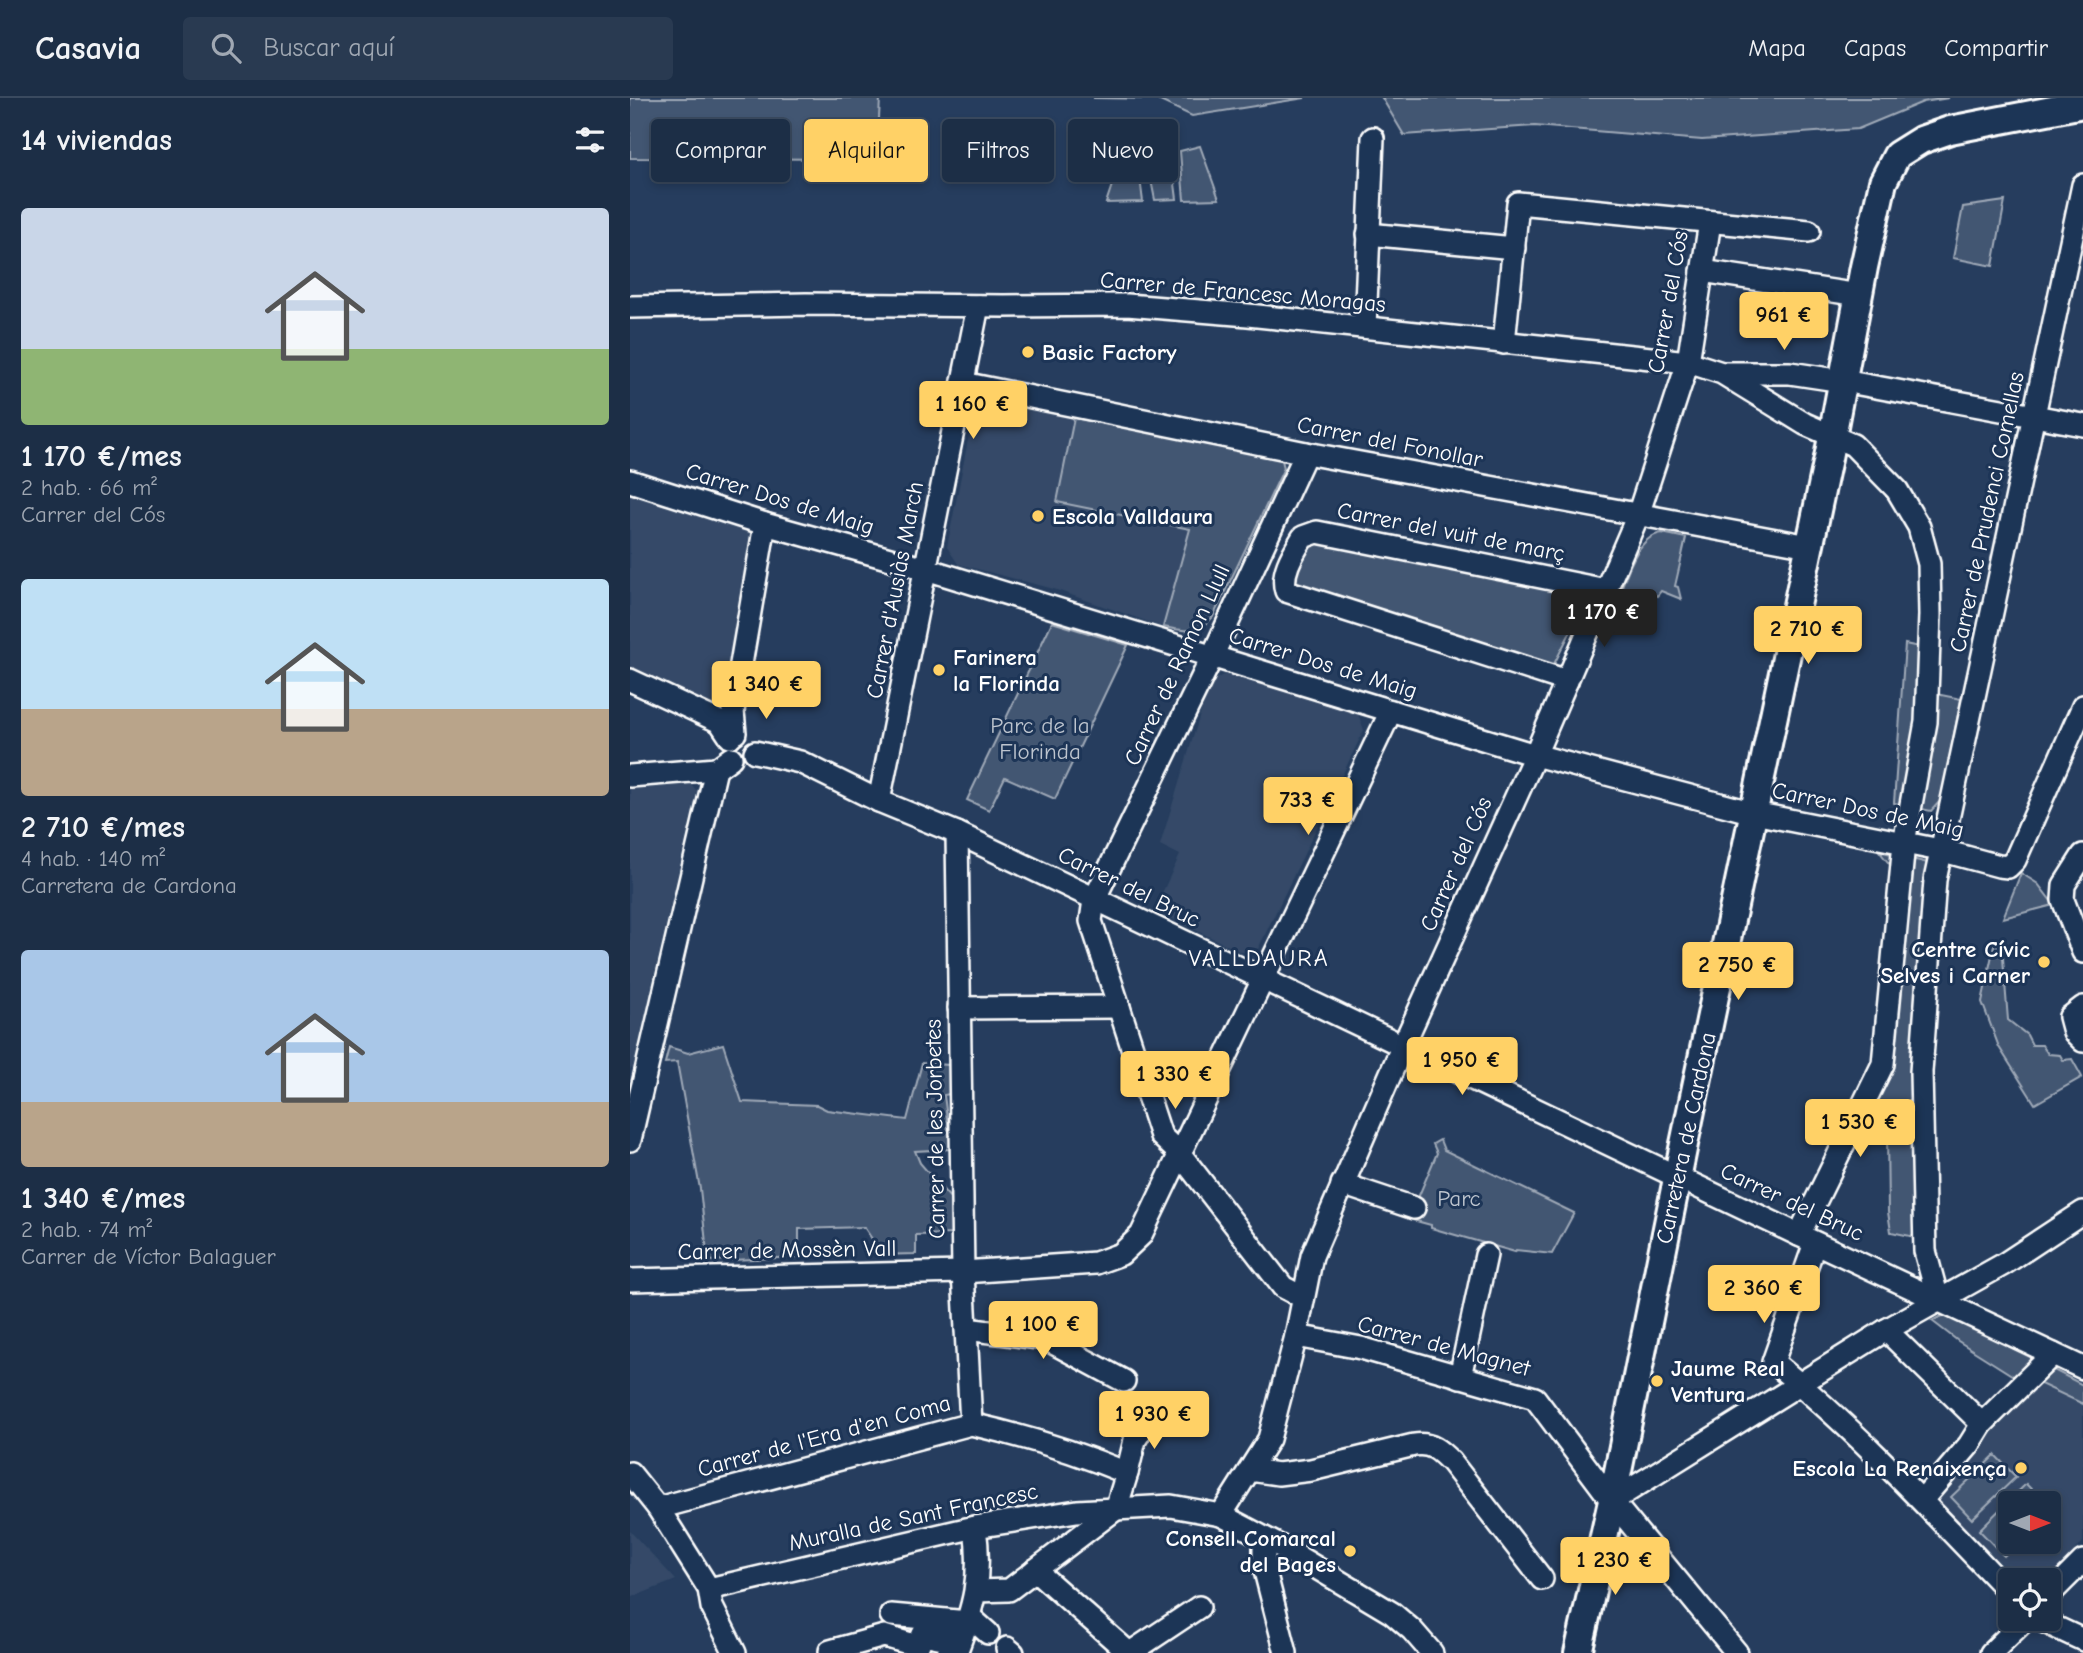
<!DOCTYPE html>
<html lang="es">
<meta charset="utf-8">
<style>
body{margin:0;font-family:"Comic Neue",sans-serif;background:#293a51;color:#f1f3f6;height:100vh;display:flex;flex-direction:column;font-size:26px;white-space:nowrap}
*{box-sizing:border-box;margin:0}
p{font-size:23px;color:#a0a8b3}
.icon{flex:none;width:38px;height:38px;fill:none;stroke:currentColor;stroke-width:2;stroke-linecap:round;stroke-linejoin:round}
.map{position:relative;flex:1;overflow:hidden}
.panel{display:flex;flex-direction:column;background:#1c2e46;width:630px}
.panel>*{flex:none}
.hud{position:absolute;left:21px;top:21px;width:665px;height:63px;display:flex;gap:14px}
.needle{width:46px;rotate:90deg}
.controls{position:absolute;left:1368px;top:1393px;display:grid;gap:14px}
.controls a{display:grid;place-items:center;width:63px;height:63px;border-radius:7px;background:#1c2e46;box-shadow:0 4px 10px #0003,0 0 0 2px #3a4a5f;font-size:35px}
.price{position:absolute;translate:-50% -60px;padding:0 16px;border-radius:7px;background:#ffd166;color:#111;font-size:23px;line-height:46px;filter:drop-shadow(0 2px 4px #0008)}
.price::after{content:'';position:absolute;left:50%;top:42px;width:21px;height:16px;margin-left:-10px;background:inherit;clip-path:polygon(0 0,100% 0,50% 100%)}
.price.current{background:#222;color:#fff}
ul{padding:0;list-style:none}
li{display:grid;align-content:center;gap:14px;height:371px;padding:0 21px}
li span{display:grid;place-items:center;height:217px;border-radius:7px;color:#555}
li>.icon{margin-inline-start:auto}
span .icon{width:126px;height:126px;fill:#fffc;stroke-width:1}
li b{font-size:30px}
h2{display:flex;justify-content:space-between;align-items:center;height:84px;padding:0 21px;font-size:30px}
.chip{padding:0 24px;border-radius:7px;background:#1c2e46;box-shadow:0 4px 10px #0003,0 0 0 2px #3a4a5f;font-size:24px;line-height:63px}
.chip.current{background:#ffd166;color:#111}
header{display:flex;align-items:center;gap:42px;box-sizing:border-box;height:98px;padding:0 35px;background:#1c2e46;border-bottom:2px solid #3a4a5f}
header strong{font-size:33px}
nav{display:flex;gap:38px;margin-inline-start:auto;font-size:24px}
.search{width:490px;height:63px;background:#293a51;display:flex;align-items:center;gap:18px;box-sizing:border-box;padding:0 24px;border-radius:7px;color:#a0a8b3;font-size:26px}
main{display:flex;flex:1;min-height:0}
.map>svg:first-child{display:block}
.built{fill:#344a68;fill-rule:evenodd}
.green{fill:#425672;stroke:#a0aab8;stroke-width:2}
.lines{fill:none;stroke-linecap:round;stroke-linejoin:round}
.minor-casing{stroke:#fff;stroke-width:26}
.major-casing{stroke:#fff;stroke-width:32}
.minor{stroke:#1d3557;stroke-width:21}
.major{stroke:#1d3557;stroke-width:26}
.poi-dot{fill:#ffd166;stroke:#1d3557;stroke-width:2.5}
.labels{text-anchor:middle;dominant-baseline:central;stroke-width:6;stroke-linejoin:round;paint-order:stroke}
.street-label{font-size:23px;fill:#fff;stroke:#1d3557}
.poi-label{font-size:23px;font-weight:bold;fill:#fff;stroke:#1d3557;text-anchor:start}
.park-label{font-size:23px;fill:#bdc4ce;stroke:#1d3557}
.neighbourhood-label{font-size:24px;letter-spacing:2px;fill:#fff;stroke:#1d3557}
</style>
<header>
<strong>Casavia</strong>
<div class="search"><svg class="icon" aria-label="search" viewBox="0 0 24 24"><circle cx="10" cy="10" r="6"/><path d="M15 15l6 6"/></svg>Buscar aquí</div>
<nav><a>Mapa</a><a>Capas</a><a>Compartir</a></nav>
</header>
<main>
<section class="panel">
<h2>14 viviendas<svg class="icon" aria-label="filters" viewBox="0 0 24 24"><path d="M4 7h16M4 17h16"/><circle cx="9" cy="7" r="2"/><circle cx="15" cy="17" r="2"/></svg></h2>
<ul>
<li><span style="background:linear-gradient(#c9d6e8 65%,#8fb573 0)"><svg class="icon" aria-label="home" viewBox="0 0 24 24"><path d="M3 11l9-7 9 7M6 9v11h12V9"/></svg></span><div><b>1 170 €/mes</b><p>2 hab. · 66 m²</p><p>Carrer del Cós</p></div></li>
<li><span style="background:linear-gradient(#bfe0f5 60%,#b9a48a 0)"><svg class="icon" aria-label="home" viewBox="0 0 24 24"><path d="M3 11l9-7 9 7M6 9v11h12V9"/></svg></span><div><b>2 710 €/mes</b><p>4 hab. · 140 m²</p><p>Carretera de Cardona</p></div></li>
<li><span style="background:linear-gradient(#a9c7e8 70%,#b9a48a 0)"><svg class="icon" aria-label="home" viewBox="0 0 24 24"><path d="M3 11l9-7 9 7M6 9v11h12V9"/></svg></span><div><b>1 340 €/mes</b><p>2 hab. · 74 m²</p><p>Carrer de Víctor Balaguer</p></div></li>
</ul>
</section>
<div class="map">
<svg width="1453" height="1555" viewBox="0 0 1453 1555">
<rect width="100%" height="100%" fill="#263d5e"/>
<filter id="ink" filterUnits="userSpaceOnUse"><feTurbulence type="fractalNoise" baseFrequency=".0143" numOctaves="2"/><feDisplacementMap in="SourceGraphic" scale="14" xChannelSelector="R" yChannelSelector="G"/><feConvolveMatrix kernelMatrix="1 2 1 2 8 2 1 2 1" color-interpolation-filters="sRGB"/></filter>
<g filter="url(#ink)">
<!-- built -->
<g class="built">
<polygon points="357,305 444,320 427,404 560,431 533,529 424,491 328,466 317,449 344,312"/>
<polygon points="0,390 124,427 91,615 0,572"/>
<polygon points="595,576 728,616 734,632 628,851 626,850 621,855 611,854 524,812 550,757 530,747 580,584"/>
<polygon points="60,685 67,693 3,970 0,971 0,690"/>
<path d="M 1404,1283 L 1453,1306 L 1453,1444 L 1422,1476 L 1381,1476 L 1304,1398 L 1354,1335 ZM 1381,1405 L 1419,1405 L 1419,1444 L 1381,1444 Z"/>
<polygon points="0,1433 46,1482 0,1500"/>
</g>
<!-- green -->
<g class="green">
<polygon points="0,0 250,0 247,61 0,60"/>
<polygon points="463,0 675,0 562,18 526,1"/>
<polygon points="752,0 1319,0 1293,4 1228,31 1072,42 905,28 774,37"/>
<polygon points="570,48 589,101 554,102 550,53"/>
<polygon points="541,55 547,101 525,102 518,67"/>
<polygon points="509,72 513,104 476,105 485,78"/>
<polygon points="1375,103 1363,168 1323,160 1333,109"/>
<path d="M 444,320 L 644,358 L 652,362 L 654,370 L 583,519 C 565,537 557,533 533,529 L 560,431 L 427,404 Z"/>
<path d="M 1032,435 L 1056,440 L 1045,488 L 1048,489 L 1051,501 L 1031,493 L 1027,498 L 1017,494 L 1010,508 L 988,499 C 997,477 1006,439 1032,435 Z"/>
<polygon points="681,442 960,496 923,568 666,487 662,481"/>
<polygon points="422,524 498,547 425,701 375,679 359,712 337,702"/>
<polygon points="1275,546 1289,549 1309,547 1306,596 1331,601 1311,702 1301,713 1264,705"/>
<polygon points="1249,753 1298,765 1285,1139 1261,1134 1258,1114 1257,1036 1220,1017 1247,963 1250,947 1261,768"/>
<polygon points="1391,775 1408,786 1424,807 1373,820"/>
<polygon points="1365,843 1373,860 1378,922 1397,937 1402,947 1412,947 1418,956 1430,957 1433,962 1442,961 1452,979 1405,1006 1369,949 1352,904"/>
<polygon points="93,946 112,1004 187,1007 197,1012 277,1022 292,965 319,967 320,996 314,997 321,1051 285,1053 290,1065 322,1102 322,1136 286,1137 286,1156 245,1157 244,1144 234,1129 169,1131 169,1159 78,1163 70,1091 47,964 35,965 39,949 58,955"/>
<polygon points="810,1042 814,1052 944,1115 922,1156 886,1152 885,1154 801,1130 801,1127 779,1121 807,1055 803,1046"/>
<polygon points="1315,1216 1404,1261 1388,1281 1328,1243 1302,1223"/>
<polygon points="1418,1269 1453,1287 1453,1306 1404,1283"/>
<polygon points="1365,1357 1386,1379 1342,1421 1321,1399"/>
<polygon points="1396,1386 1415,1405 1381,1405 1381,1444 1388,1444 1374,1458 1349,1432"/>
</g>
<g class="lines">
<defs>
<g id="minor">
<polyline points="738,136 884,150"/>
<polyline points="1072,173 1229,197"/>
<polyline points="0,209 176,206 374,208 497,207 618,217 1058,264 1092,275 1175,326 1223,347 1267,392 1289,429 1299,466 1300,517 1296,624 1274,745 1253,966 1169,1137"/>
<polyline points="735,229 743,40"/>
<polyline points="874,245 888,105 1179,133"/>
<polyline points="1094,275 1160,275 1213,283 1453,327"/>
<polyline points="333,285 676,355 1179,448"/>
<polyline points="0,383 135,426 296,471 905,657 1124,715 1310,752 1369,768 1378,769 1385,762 1453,608"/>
<polyline points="0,582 90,624 100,639"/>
<path d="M 937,583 L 656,493 C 650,475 664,454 673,439 L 687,434 L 976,492"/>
<polyline points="105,635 103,613 135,426"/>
<polyline points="125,654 170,664 249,703 327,735 1169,1137 1453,1270"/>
<polyline points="0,678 86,671 101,660"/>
<polyline points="249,703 348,208"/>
<polyline points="327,735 333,1174 341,1326"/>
<polyline points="1453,757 1434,787 1433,802 1453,854"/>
<polyline points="1453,909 1440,919 1444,934 1453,943"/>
<polyline points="329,910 489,909"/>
<polyline points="0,1042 86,671"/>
<polyline points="712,1086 784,1110"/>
<path d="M 1185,1145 L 1143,1264 C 1229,1334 1304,1416 1381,1496"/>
<polyline points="0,1182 333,1174 466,1165 491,1156 511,1137 761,613"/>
<polyline points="672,1199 653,1189 550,1056 531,1038 461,823 464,802 582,559 676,355"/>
<polyline points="1308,1201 1295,1153 1291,974 1305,782 1453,87"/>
<polyline points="336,1231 416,1241 494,1283"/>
<polyline points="1256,1232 1352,1326"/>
<polyline points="666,1238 731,1250 905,1300 982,1403 1107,1555"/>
<polyline points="830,1279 856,1157"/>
<path d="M 620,1372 L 648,1376 L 681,1372 L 784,1347 C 801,1344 810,1353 821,1364 L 912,1481"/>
<polyline points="0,1375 28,1410 79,1491 82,1509 105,1555"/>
<polyline points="497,1375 505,1342 519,1319"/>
<polyline points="1292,1402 1339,1347 1352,1326 1423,1256"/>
<polyline points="982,1403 1256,1232 1374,1166 1453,1114"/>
<path d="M 28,1410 L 341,1326 C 394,1338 446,1354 497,1375 L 486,1411 L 379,1492 L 346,1493"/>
<polyline points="591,1417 639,1341 666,1238 682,1158 767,961 905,657 1008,417 1058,264 1080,124"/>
<polyline points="634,1440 634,1469 656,1555"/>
<polyline points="405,1472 499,1555"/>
<polyline points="79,1491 345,1429 447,1413 541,1408 591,1417 650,1448 762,1515 782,1532 802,1555"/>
<polyline points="1419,1497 1453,1463"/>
<polyline points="261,1517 338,1524"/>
<polyline points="340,1519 358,1535"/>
<polyline points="1408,1521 1453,1542"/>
<polyline points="377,1550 383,1555"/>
<polyline points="202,1555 200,1553 254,1538 288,1548 293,1536 323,1542 318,1555"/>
<path d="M 326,1555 C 344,1508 352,1480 345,1429"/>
<polyline points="500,1555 569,1509"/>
<polyline points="1361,1555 1396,1521"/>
</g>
<polyline id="major" points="948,1555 982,1403 1054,1046 1198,360 1234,169 1253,84 1267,57 1291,42 1320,32 1453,6"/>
</defs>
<!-- minor casing -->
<use href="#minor" class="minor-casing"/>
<!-- major casing -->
<use href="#major" class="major-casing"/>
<!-- minor -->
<use href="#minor" class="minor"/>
<!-- major -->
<use href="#major" class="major"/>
</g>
</g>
<!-- markers -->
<g class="poi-dot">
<circle cx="398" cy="254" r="7"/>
<circle cx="408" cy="418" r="7"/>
<circle cx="309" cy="572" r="7"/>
<circle cx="1414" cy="864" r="7"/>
<circle cx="1027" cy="1283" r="7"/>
<circle cx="1391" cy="1370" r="7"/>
<circle cx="720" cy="1453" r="7"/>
</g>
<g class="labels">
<!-- street labels -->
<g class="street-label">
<text transform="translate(613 194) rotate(5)">Carrer de Francesc Moragas</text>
<text transform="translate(1038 204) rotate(-80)">Carrer del Cós</text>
<text transform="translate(760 344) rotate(11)">Carrer del Fonollar</text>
<text transform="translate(150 401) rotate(17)">Carrer Dos de Maig</text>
<text transform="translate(1357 414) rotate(-78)">Carrer de Prudenci Comellas</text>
<text transform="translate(821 434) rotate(11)">Carrer del vuit de març</text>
<text transform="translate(265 492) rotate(-79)">Carrer d'Ausiàs March</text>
<text transform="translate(693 565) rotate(17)">Carrer Dos de Maig</text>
<text transform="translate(547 567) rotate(-65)">Carrer de Ramon Llull</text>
<text transform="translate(1238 712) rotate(12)">Carrer Dos de Maig</text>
<text transform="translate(826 766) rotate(-66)">Carrer del Cós</text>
<text transform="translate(499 789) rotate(26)">Carrer del Bruc</text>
<text transform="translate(305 1031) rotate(-91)">Carrer de les Jorbetes</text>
<text transform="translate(1056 1040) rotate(-78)">Carretera de Cardona</text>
<text transform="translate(1162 1104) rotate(25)">Carrer del Bruc</text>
<text transform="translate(157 1152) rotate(-1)">Carrer de Mossèn Vall</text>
<text transform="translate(814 1248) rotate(15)">Carrer de Magnet</text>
<text transform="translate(194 1338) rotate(-15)">Carrer de l'Era d'en Coma</text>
<text transform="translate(283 1419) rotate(-12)">Muralla de Sant Francesc</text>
</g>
<!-- poi labels -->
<g class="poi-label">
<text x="412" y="254">Basic Factory</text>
<text x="422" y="418">Escola Valldaura</text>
<text x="323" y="559">Farinera<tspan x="323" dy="26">la Florinda</tspan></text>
<text x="1400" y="851" text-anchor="end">Centre Cívic<tspan x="1400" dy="26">Selves i Carner</tspan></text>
<text x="1041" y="1270">Jaume Real<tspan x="1041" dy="26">Ventura</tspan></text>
<text x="1377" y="1370" text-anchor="end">Escola La Renaixença</text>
<text x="706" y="1440" text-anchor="end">Consell Comarcal<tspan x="706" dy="26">del Bages</tspan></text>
</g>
<!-- park labels -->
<g class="park-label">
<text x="410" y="627">Parc de la<tspan x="410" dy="26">Florinda</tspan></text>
<text x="829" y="1100">Parc</text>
</g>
<!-- neighbourhood labels -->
<g class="neighbourhood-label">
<text x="629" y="860">VALLDAURA</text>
</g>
</g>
</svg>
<div class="controls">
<a><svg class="needle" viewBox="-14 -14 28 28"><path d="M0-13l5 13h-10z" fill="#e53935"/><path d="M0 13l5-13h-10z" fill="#a0a8b3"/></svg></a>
<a><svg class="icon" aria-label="locate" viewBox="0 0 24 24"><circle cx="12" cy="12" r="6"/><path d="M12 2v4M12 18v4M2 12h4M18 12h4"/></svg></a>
</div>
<b class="price" style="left:1154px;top:254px">961 €</b>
<b class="price" style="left:343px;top:343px">1 160 €</b>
<b class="price current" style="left:974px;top:551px">1 170 €</b>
<b class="price" style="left:1178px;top:568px">2 710 €</b>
<b class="price" style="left:136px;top:623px">1 340 €</b>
<b class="price" style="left:678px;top:739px">733 €</b>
<b class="price" style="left:1108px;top:904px">2 750 €</b>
<b class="price" style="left:832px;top:999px">1 950 €</b>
<b class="price" style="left:545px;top:1013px">1 330 €</b>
<b class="price" style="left:1230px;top:1061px">1 530 €</b>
<b class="price" style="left:1134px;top:1227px">2 360 €</b>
<b class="price" style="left:413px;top:1263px">1 100 €</b>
<b class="price" style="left:524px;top:1353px">1 930 €</b>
<b class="price" style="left:985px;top:1499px">1 230 €</b>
<div class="hud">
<a class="chip">Comprar</a>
<a class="chip current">Alquilar</a>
<a class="chip">Filtros</a>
<a class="chip">Nuevo</a>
</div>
</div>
</main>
